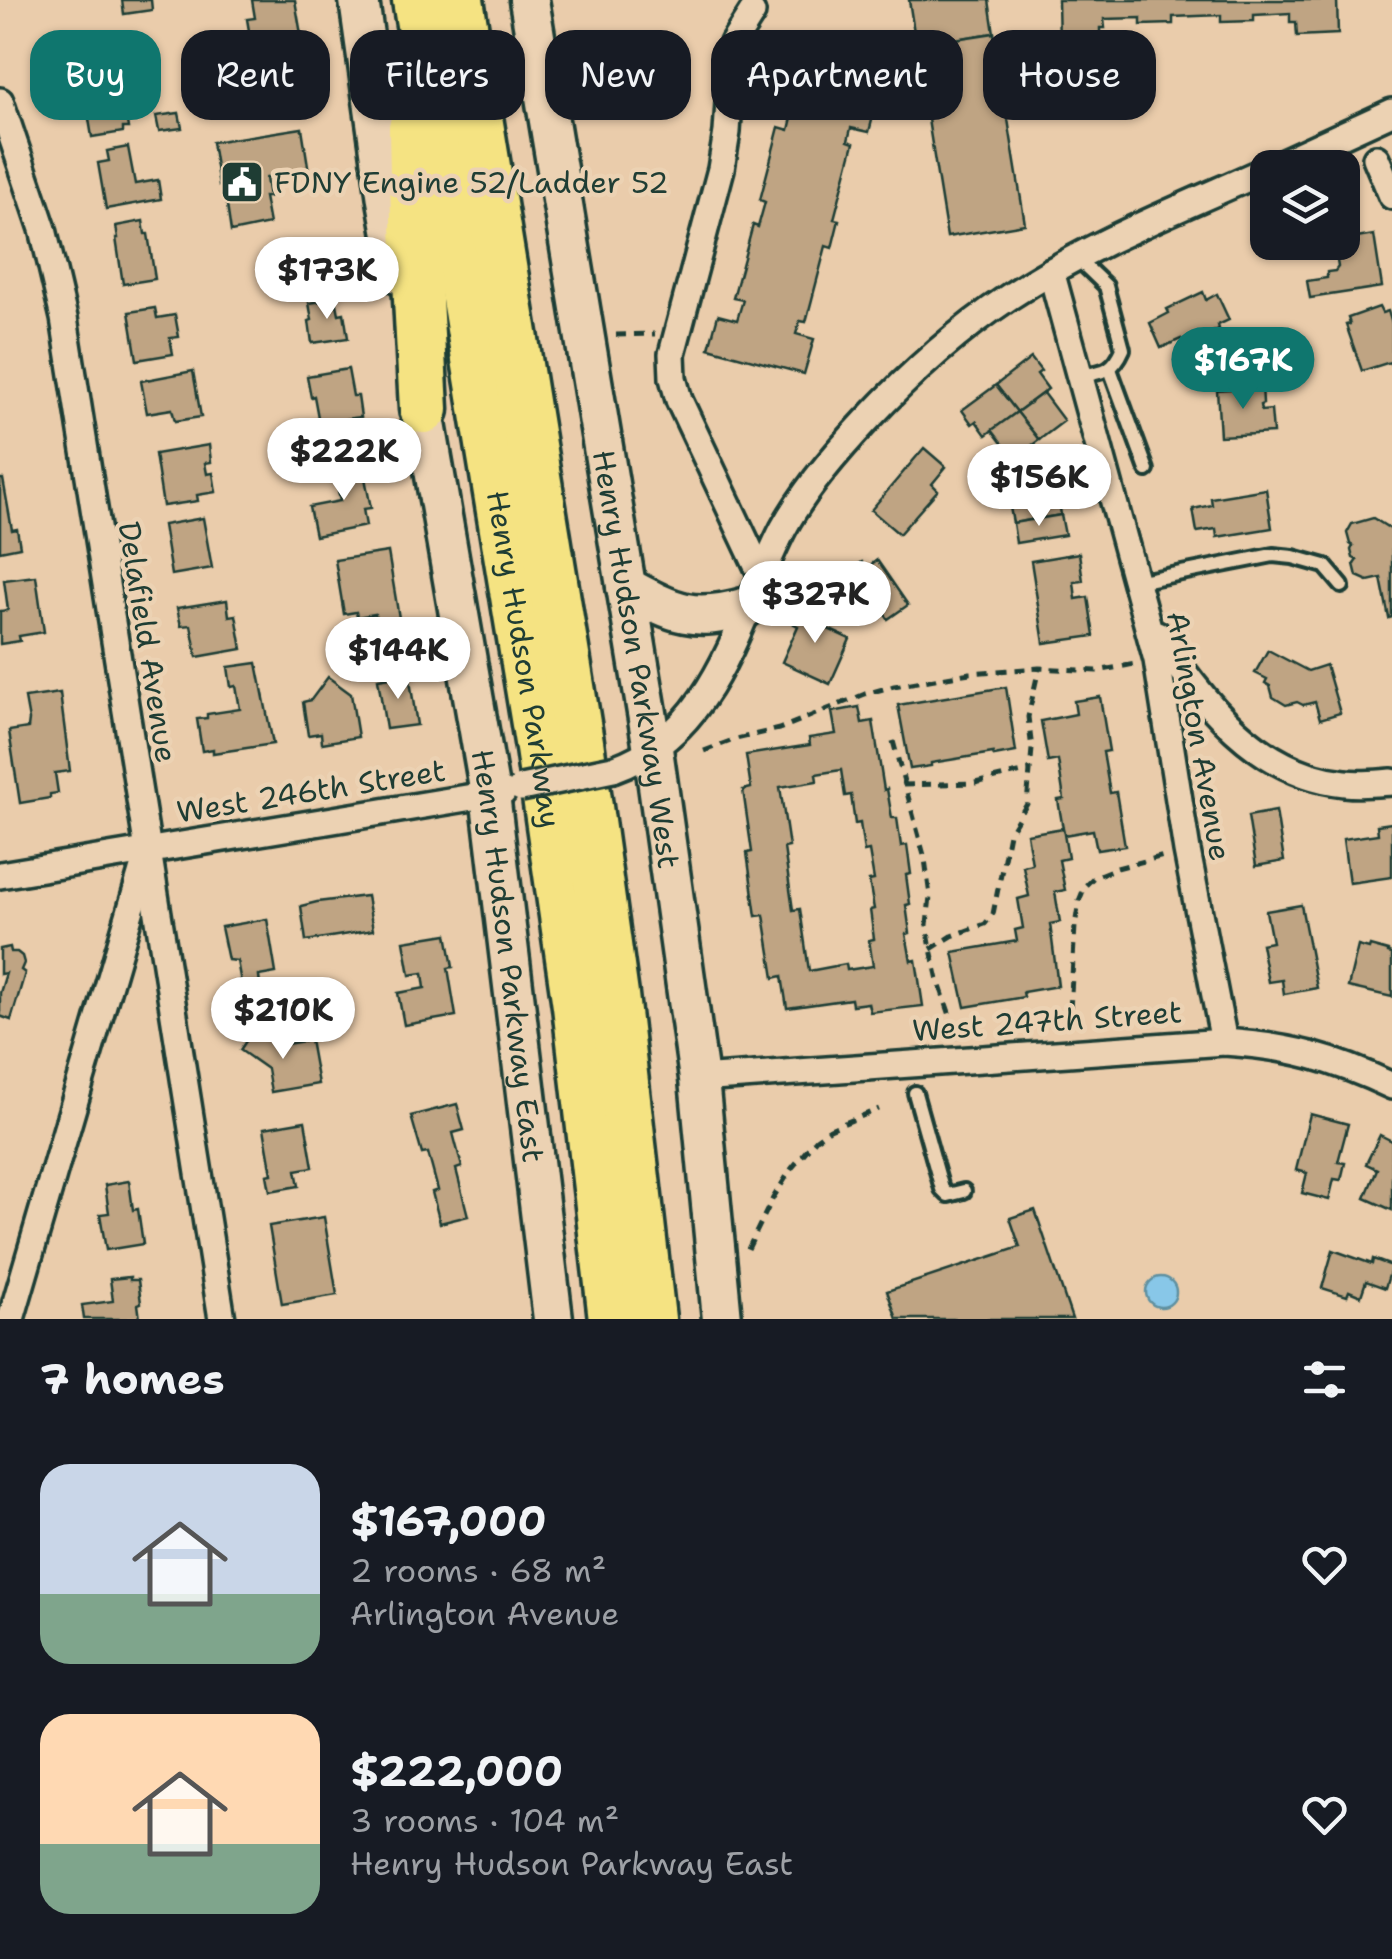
<!DOCTYPE html>
<meta charset="utf-8">
<style>
body{margin:0;font-family:"Shantell Sans",sans-serif;background:#242831;color:#f1f3f6;height:100vh;display:flex;flex-direction:column;font-size:38px;white-space:nowrap}
*{box-sizing:border-box;margin:0}
p{font-size:32px;color:#9ea1a6}
.icon{flex:none;width:55px;height:55px;fill:none;stroke:currentColor;stroke-width:2;stroke-linecap:round;stroke-linejoin:round}
.map{position:relative;height:1319px;overflow:hidden}
.sheet{display:flex;flex-direction:column;background:#171b24;flex:1}
.sheet>*{flex:none}
.banner{position:absolute;left:30px;top:30px;width:1332px;height:90px;display:flex;gap:20px}
.fabs{position:absolute;left:1250px;top:150px;display:grid;gap:20px}
.fabs a{display:grid;place-items:center;width:110px;height:110px;border-radius:20px;background:#171b24;box-shadow:0 2px 8px #0004;font-size:50px}
.price{position:absolute;translate:-50% -85px;padding:0 22px;border-radius:35px;background:#fff;color:#222;font-size:32px;line-height:65px;filter:drop-shadow(0 2px 5px #0008)}
.price::after{content:'';position:absolute;left:50%;top:60px;width:30px;height:22px;margin-left:-15px;background:inherit;clip-path:polygon(0 0,100% 0,50% 100%)}
.price.on{background:#0f766e;color:#fff}
ul{padding:0;list-style:none}
li{display:flex;align-items:center;gap:30px;height:250px;padding:0 40px}
li span{display:grid;place-items:center;flex:none;width:280px;height:200px;border-radius:30px;color:#555}
li>.icon{margin-inline-start:auto}
span .icon{width:120px;height:120px;fill:#fffc;stroke-width:1}
li b{font-size:42px}
h2{display:flex;justify-content:space-between;align-items:center;height:120px;padding:0 40px;font-size:42px}
.chip{padding:0 35px;border-radius:30px;background:#171b24;box-shadow:0 2px 8px #0004;font-size:35px;line-height:90px}
.chip.on{background:#0f766e;color:#fff}
.map>svg:first-child{display:block}
.water{fill:#88c7e8;stroke:#5e90a0;stroke-width:2.5}
.building{fill:#bfa483;stroke:#1f3d34;stroke-width:2.5;fill-rule:evenodd}
.lines{fill:none;stroke-linecap:round;stroke-linejoin:round}
.lane-casing{stroke:#1f3d34;stroke-width:20}
.street-casing{stroke:#1f3d34;stroke-width:32}
.secondary-casing{stroke:#1f3d34;stroke-width:45}
.highway-casing{stroke:#1f3d34;stroke-width:55}
.path{stroke:#1f3d34;stroke-width:5;stroke-dasharray:10 8;stroke-linecap:butt}
.lane{stroke:#ecd2b3;stroke-width:12}
.street{stroke:#ecd2b3;stroke-width:25}
.secondary{stroke:#ecd2b3;stroke-width:38}
.highway{stroke:#f5e382;stroke-width:48}
.street-bridge-casing{stroke:#1f3d34;stroke-width:32;stroke-linecap:butt}
.street-bridge{stroke:#ecd2b3;stroke-width:25}
.labels{text-anchor:middle;dominant-baseline:central;stroke-width:9;stroke-linejoin:round;paint-order:stroke}
.poi-label{font-size:30px;fill:#1f3d34;stroke:#ecd2b3;text-anchor:start}
.street-label{font-size:30px;fill:#1f3d34;stroke:#ecd2b3}
</style>
<div class="map">
<svg width="1392" height="1319" viewBox="0 0 1392 1319">
<rect width="100%" height="100%" fill="#eaccab"/>
<filter id="ink" filterUnits="userSpaceOnUse"><feTurbulence type="fractalNoise" baseFrequency=".01" numOctaves="2"/><feDisplacementMap in="SourceGraphic" scale="20" xChannelSelector="R" yChannelSelector="G"/><feConvolveMatrix kernelMatrix="1 2 1 2 8 2 1 2 1" color-interpolation-filters="sRGB"/></filter>
<g filter="url(#ink)">
<!-- water -->
<circle class="water" cx="1161" cy="1292" r="15"/>
<!-- building -->
<g class="building">
<polygon points="122,0 151,0 152,10 124,14"/>
<polygon points="252,0 295,0 302,40 252,48 247,19 255,18"/>
<polygon points="909,0 989,0 994,33 916,45"/>
<polygon points="1058,0 1337,0 1338,34 1297,36 1296,22 1290,22 1290,13 1254,15 1254,21 1221,22 1221,15 1173,17 1173,24 1141,25 1141,18 1104,19 1105,28 1100,28 1100,42 1059,43"/>
<polygon points="994,33 1025,224 947,237 916,45"/>
<polygon points="309,63 315,103 256,113 250,73"/>
<polygon points="783,72 878,97 869,132 851,128 848,141 854,143 834,219 839,220 832,248 826,246 806,322 800,321 796,334 814,339 804,374 709,348 718,315 737,320 743,300 733,298 753,225 758,227 765,202 760,200 779,127 789,130 794,109 775,104"/>
<polygon points="120,77 128,128 123,128 123,132 92,137 83,83"/>
<polygon points="179,113 182,128 159,131 156,116"/>
<polygon points="302,128 309,172 266,178 269,197 264,197 269,224 231,232 224,185 219,186 212,142"/>
<polygon points="128,147 135,184 158,180 161,199 106,209 98,163 109,161 107,151"/>
<polygon points="143,221 145,234 148,234 155,279 123,284 116,238 118,238 116,226"/>
<polygon points="1374,235 1382,287 1310,298 1307,281 1327,278 1327,272 1335,271 1338,267 1334,242"/>
<polygon points="333,243 338,276 297,283 292,250"/>
<polygon points="1203,292 1206,300 1217,294 1229,320 1218,325 1219,329 1204,336 1207,343 1188,353 1181,339 1161,348 1150,323 1169,313 1167,309"/>
<polygon points="336,299 339,314 344,313 348,338 312,343 309,321 312,320 309,303"/>
<polygon points="1379,307 1382,313 1388,311 1392,324 1392,368 1390,362 1362,371 1346,325 1350,324 1348,318"/>
<polygon points="155,308 157,318 175,315 179,337 170,338 173,354 137,360 129,312"/>
<polygon points="1031,358 1041,371 1037,374 1048,389 1017,412 996,385"/>
<polygon points="348,369 353,396 358,396 361,417 337,420 338,425 320,428 314,396 311,397 307,376"/>
<polygon points="193,371 201,417 175,421 172,409 147,413 141,381"/>
<polygon points="1262,384 1263,404 1260,405 1261,411 1271,410 1273,433 1220,436 1217,390 1244,388 1244,385"/>
<polygon points="996,385 1017,412 986,435 976,421 972,424 962,410"/>
<polygon points="1043,393 1064,421 1039,440 1017,412"/>
<polygon points="1017,412 1039,440 1014,459 992,430"/>
<polygon points="209,445 211,462 205,463 207,474 213,473 216,492 197,495 198,501 163,506 155,454"/>
<polygon points="924,448 946,467 932,484 938,490 899,534 871,510"/>
<polygon points="362,463 371,508 363,509 366,526 315,536 309,507 340,501 334,468"/>
<polygon points="1054,471 1058,494 1009,502 1005,479"/>
<polygon points="0,479 3,479 12,530 17,529 20,547 0,551"/>
<polygon points="1266,489 1272,528 1217,537 1216,529 1197,532 1193,509 1212,505 1211,498"/>
<polygon points="1058,494 1061,515 1013,523 1009,502"/>
<polygon points="1061,515 1065,535 1016,543 1013,523"/>
<polygon points="203,518 212,568 171,575 163,525"/>
<polygon points="1373,518 1392,530 1392,617 1389,618 1381,578 1368,581 1357,576 1354,564 1357,560 1353,558 1351,550 1353,546 1350,544 1347,533 1352,524"/>
<polygon points="388,552 400,624 377,628 375,614 357,617 356,612 344,614 335,560"/>
<polygon points="1079,553 1083,581 1074,582 1076,599 1088,597 1094,636 1044,643 1031,561"/>
<polygon points="877,560 908,605 888,619 884,613 868,624 854,603 851,606 834,581 862,562 866,568"/>
<polygon points="36,576 44,632 19,636 20,641 0,644 0,611 8,610 4,580"/>
<polygon points="227,600 229,616 236,615 242,649 197,657 191,625 181,626 177,608"/>
<polygon points="803,603 829,615 824,627 850,639 830,684 782,662 798,626 794,624"/>
<polygon points="1268,650 1308,671 1326,665 1340,713 1320,719 1315,702 1303,705 1297,702 1286,705 1273,697 1270,686 1265,683 1267,679 1255,673"/>
<polygon points="257,663 273,744 213,753 213,749 202,751 197,719 207,718 207,714 240,709 236,686 231,687 228,667"/>
<polygon points="409,674 417,725 386,729 378,679"/>
<polygon points="328,677 351,694 358,737 322,743 321,733 308,735 303,702 311,700"/>
<polygon points="1006,687 1016,752 994,756 993,753 931,763 931,766 910,769 898,705"/>
<polygon points="60,693 70,771 55,773 58,793 50,794 50,798 20,803 9,731 28,728 29,720 25,698"/>
<polygon points="1100,697 1109,751 1103,752 1110,793 1116,792 1125,846 1097,850 1093,830 1064,835 1058,800 1064,799 1058,760 1048,762 1041,721 1076,714 1074,701"/>
<path d="M 859,707 L 862,723 L 873,721 L 884,790 L 887,789 L 892,818 L 897,818 L 901,846 L 907,845 L 911,874 L 906,875 L 910,904 L 906,905 L 910,933 L 906,934 L 911,961 L 916,960 L 923,1006 L 870,1012 L 868,1003 L 852,1005 L 851,999 L 787,1008 L 782,976 L 774,978 L 764,915 L 756,916 L 747,853 L 752,852 L 743,790 L 751,788 L 746,755 L 810,745 L 809,738 L 836,734 L 832,712 ZM 841,770 L 845,796 L 851,795 L 855,824 L 860,823 L 864,852 L 869,851 L 874,880 L 869,881 L 874,909 L 870,910 L 874,939 L 869,940 L 873,966 L 847,970 L 846,964 L 809,971 L 800,909 L 793,910 L 784,848 L 789,847 L 780,787 L 817,781 L 816,774 Z"/>
<polygon points="1276,811 1284,861 1256,866 1248,816"/>
<polygon points="1392,823 1392,877 1349,883 1343,839 1378,834 1377,825"/>
<polygon points="1063,828 1068,858 1059,860 1065,890 1055,892 1060,922 1050,924 1058,986 1023,992 1024,997 965,1007 953,952 1017,941 1015,930 1023,928 1018,899 1029,896 1023,866 1032,864 1027,834"/>
<polygon points="367,896 373,930 306,941 301,906 317,902"/>
<polygon points="1301,905 1317,988 1284,994 1282,980 1268,982 1261,944 1272,942 1266,911"/>
<polygon points="267,919 276,973 259,976 260,985 242,988 237,961 228,960 221,927"/>
<polygon points="447,934 453,967 448,968 456,1016 404,1025 398,993 425,988 423,973 410,975 404,941"/>
<polygon points="1358,946 1369,949 1370,946 1388,951 1388,953 1392,954 1392,997 1348,987"/>
<polygon points="10,947 11,952 17,952 22,956 24,963 21,970 25,973 11,1020 0,1016 0,993 6,973 0,974 0,949"/>
<polygon points="252,1032 262,1038 273,1037 274,1046 310,1040 318,1084 271,1092 267,1069 240,1050"/>
<polygon points="457,1104 464,1130 453,1133 462,1167 456,1169 468,1216 440,1223 432,1192 438,1190 428,1153 422,1154 411,1116"/>
<polygon points="1310,1114 1348,1124 1338,1162 1345,1163 1341,1180 1334,1179 1329,1200 1302,1193 1307,1173 1296,1170"/>
<polygon points="305,1121 313,1167 296,1170 299,1186 270,1191 267,1175 272,1174 264,1128"/>
<polygon points="1380,1135 1392,1141 1392,1210 1365,1198 1377,1169 1366,1164"/>
<polygon points="129,1181 133,1210 138,1209 143,1244 106,1250 100,1214 109,1213 105,1185"/>
<polygon points="1035,1210 1072,1319 897,1319 887,1291 1020,1247 1010,1218"/>
<polygon points="324,1217 337,1295 282,1304 269,1226"/>
<polygon points="1333,1250 1372,1264 1373,1259 1392,1266 1385,1288 1366,1281 1361,1296 1349,1291 1347,1296 1322,1288"/>
<polygon points="130,1277 130,1280 138,1280 141,1303 138,1304 140,1319 84,1319 82,1305 113,1301 110,1279"/>
</g>
<g class="lines">
<defs>
<g id="lane">
<path d="M 1077,258 L 1106,286 L 1123,349 C 1113,372 1103,372 1080,376"/>
<polyline points="1110,369 1147,470"/>
<polyline points="1136,582 1273,555 1293,557 1325,566 1342,586"/>
<polyline points="915,1093 942,1189 948,1195 964,1191"/>
</g>
<g id="street">
<polyline points="752,13 733,43 727,132 721,169 672,354 673,378 679,400 761,574"/>
<polyline points="0,101 43,229 64,318 222,1319"/>
<polyline points="1376,158 1392,196"/>
<polyline points="1270,168 1392,112"/>
<polyline points="1051,271 1157,660 1187,851 1224,1042"/>
<path d="M 1157,634 C 1203,702 1257,774 1345,783 C 1361,785 1377,783 1392,782"/>
<path d="M 613,769 C 718,732 738,617 783,529 C 804,490 836,453 866,421 C 909,375 956,332 1009,297 C 1089,244 1181,208 1268,169"/>
<polyline points="0,875 503,792"/>
<path d="M 699,1079 L 1224,1042 C 1289,1046 1333,1058 1392,1086"/>
<polyline points="11,1319 145,861"/>
</g>
<g id="secondary">
<polyline points="359,0 387,200 400,274"/>
<path id="s1" d="M 529,0 L 653,749 L 699,1079 L 722,1319"/>
<path id="s2" d="M 419,383 L 490,794 L 553,1319"/>
<path d="M 626,587 C 675,613 692,623 747,607"/>
</g>
<g id="highway">
<path id="s3" d="M 417,0 L 540,748 L 577,1006 L 613,1319"/>
<polyline points="459,0 579,742 614,995 651,1319"/>
<polyline points="413,128 416,262 424,409"/>
</g>
</defs>
<!-- lane casing -->
<use href="#lane" class="lane-casing"/>
<!-- street casing -->
<use href="#street" class="street-casing"/>
<!-- secondary casing -->
<use href="#secondary" class="secondary-casing"/>
<!-- highway casing -->
<use href="#highway" class="highway-casing"/>
<!-- path -->
<g class="path">
<polyline points="616,335 655,334"/>
<polyline points="893,741 925,859 930,896 927,925 931,949 938,980 958,1039"/>
<polyline points="704,751 736,739 779,729 865,694 894,686 970,673 1039,668 1097,671 1135,664"/>
<polyline points="903,785 975,783 1031,770"/>
<polyline points="931,949 952,936 985,924 993,914 1009,833 1027,804 1032,749 1028,717 1039,668"/>
<polyline points="1069,1027 1075,926 1079,901 1085,886 1094,877 1117,868 1164,856"/>
<polyline points="748,1249 773,1198 792,1168 816,1139 830,1129 879,1109"/>
</g>
<!-- lane -->
<use href="#lane" class="lane"/>
<!-- street -->
<use href="#street" class="street"/>
<!-- secondary -->
<use href="#secondary" class="secondary"/>
<!-- highway -->
<use href="#highway" class="highway"/>
<defs>
<polyline id="street-bridge" points="521,788 613,769"/>
</defs>
<!-- street-bridge casing -->
<use href="#street-bridge" class="street-bridge-casing"/>
<!-- street-bridge -->
<use href="#street-bridge" class="street-bridge"/>
</g>
</g>
<!-- icons -->
<defs>
<symbol id="civic-square" viewBox="-11 -11 22 22"><rect x="-9" y="-9" width="18" height="18" rx="4" fill="#1f3d34" stroke="#ecd2b3"/><path d="M-.6-6.5H3V-4.5H.6V-3L4-1V1h2V6H-6V1h2V-1L-.6-3ZM-1.2 2.5V6h2.4V2.5Z" fill="#fff"/></symbol>
</defs>
<g fill-rule="evenodd">
<use href="#civic-square" x="217" y="157" width="50" height="50"/>
</g>
<g class="labels">
<!-- poi labels -->
<g class="poi-label">
<text x="274" y="182">FDNY Engine 52/Ladder 52</text>
</g>
<!-- street labels -->
<g class="street-label">
<text transform="translate(148 642) rotate(81)">Delafield Avenue</text>
<text stroke="none"><textPath href="#s3" startOffset="668">Henry Hudson Parkway</textPath></text>
<text stroke="none"><textPath href="#s1" startOffset="668">Henry Hudson Parkway West</textPath></text>
<text transform="translate(1199 736) rotate(80)">Arlington Avenue</text>
<text transform="translate(311 791) rotate(-9)">West 246th Street</text>
<text stroke="none"><textPath href="#s2" startOffset="580">Henry Hudson Parkway East</textPath></text>
<text transform="translate(1047 1021) rotate(-4)">West 247th Street</text>
</g>
</g>
</svg>
<div class="fabs">
<a><svg class="icon" aria-label="layers" viewBox="0 0 24 24"><path d="M12 4l9 5-9 5-9-5zM3 14l9 5 9-5"/></svg></a>
</div>
<b class="price" style="left:327px;top:322px">$173K</b>
<b class="price on" style="left:1243px;top:412px">$167K</b>
<b class="price" style="left:344px;top:503px">$222K</b>
<b class="price" style="left:1039px;top:529px">$156K</b>
<b class="price" style="left:815px;top:646px">$327K</b>
<b class="price" style="left:398px;top:702px">$144K</b>
<b class="price" style="left:283px;top:1062px">$210K</b>
<div class="banner">
<a class="chip on">Buy</a>
<a class="chip">Rent</a>
<a class="chip">Filters</a>
<a class="chip">New</a>
<a class="chip">Apartment</a>
<a class="chip">House</a>
</div>
</div>
<section class="sheet">
<h2>7 homes<svg class="icon" aria-label="filters" viewBox="0 0 24 24"><path d="M4 7h16M4 17h16"/><circle cx="9" cy="7" r="2"/><circle cx="15" cy="17" r="2"/></svg></h2>
<ul>
<li><span style="background:linear-gradient(#c9d6e8 65%,#7fa58c 0)"><svg class="icon" aria-label="home" viewBox="0 0 24 24"><path d="M3 11l9-7 9 7M6 9v11h12V9"/></svg></span><div><b>$167,000</b><p>2 rooms · 68 m²</p><p>Arlington Avenue</p></div><svg class="icon" aria-label="heart" viewBox="0 0 24 24"><path d="M12 20l-8-8c-3-5 5-10 8-4 3-6 11-1 8 4z"/></svg></li>
<li><span style="background:linear-gradient(#ffd9b3 65%,#7fa58c 0)"><svg class="icon" aria-label="home" viewBox="0 0 24 24"><path d="M3 11l9-7 9 7M6 9v11h12V9"/></svg></span><div><b>$222,000</b><p>3 rooms · 104 m²</p><p>Henry Hudson Parkway East</p></div><svg class="icon" aria-label="heart" viewBox="0 0 24 24"><path d="M12 20l-8-8c-3-5 5-10 8-4 3-6 11-1 8 4z"/></svg></li>
</ul>
</section>
